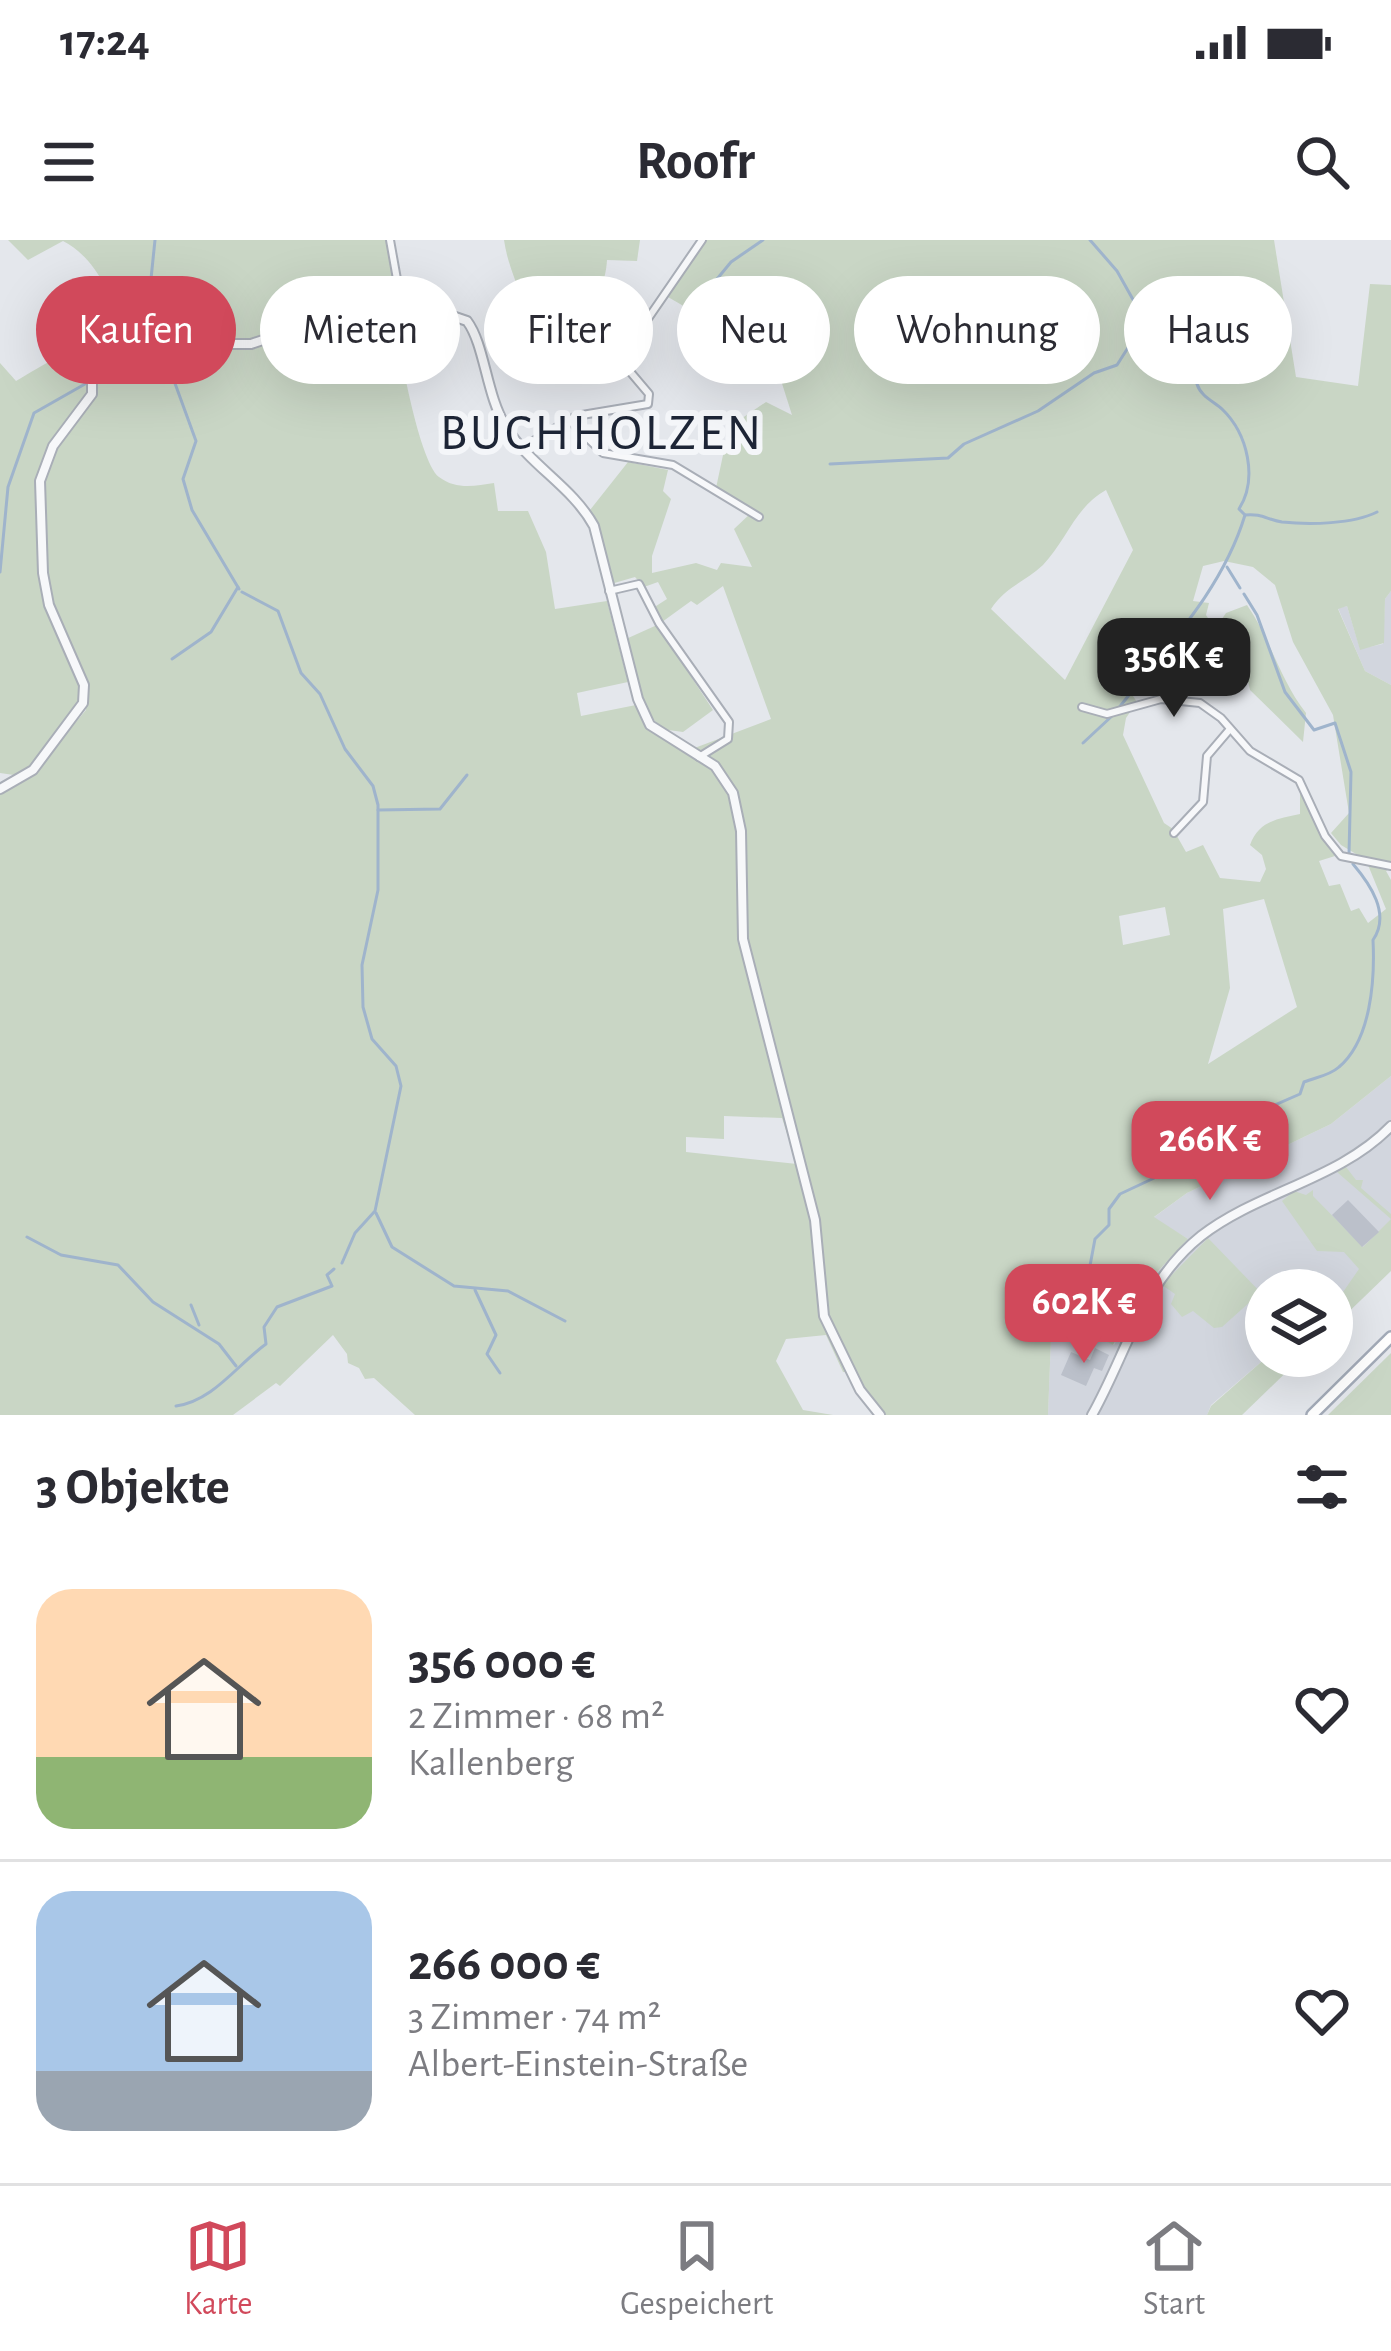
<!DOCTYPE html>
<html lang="de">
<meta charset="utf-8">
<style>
body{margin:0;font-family:"Alegreya Sans",sans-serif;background:#f2f2f3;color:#2b2b33;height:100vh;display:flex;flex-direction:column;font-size:45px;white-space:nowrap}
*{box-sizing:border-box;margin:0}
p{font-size:39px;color:#7c7c81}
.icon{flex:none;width:66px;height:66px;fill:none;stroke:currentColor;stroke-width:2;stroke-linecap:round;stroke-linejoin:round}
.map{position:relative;height:1175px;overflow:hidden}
.drawer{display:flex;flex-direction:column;background:#fff;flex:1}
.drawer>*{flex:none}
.top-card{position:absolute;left:36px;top:36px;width:1320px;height:108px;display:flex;gap:24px}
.controls{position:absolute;left:1245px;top:1029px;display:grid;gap:24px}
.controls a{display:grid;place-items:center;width:108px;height:108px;border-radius:50%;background:#fff;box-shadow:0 12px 48px #0002;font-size:60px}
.price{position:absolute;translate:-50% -102px;padding:0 27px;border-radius:24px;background:#d1495b;color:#fff;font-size:39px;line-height:78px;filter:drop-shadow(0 3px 6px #0008)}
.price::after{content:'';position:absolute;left:50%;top:72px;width:36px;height:27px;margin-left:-18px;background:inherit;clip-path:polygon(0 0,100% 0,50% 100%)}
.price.active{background:#222;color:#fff}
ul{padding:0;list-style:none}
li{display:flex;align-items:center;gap:36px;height:300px;padding:0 36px}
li+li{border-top:3px solid #e1e1e2}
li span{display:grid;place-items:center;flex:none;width:336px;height:240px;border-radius:36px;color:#555}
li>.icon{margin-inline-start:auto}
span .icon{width:144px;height:144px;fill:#fffc;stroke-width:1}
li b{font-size:51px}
h2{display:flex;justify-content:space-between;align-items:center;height:144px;padding:0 36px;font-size:51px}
.pill{padding:0 42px;border-radius:54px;background:#fff;box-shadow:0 12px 48px #0002;font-size:42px;line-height:108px}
.pill.active{background:#d1495b;color:#fff}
.status{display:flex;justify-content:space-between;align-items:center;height:84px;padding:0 60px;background:#fff;direction:ltr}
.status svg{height:33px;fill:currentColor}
header{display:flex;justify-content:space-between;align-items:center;height:156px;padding:0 36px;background:#fff;font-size:54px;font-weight:600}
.tab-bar{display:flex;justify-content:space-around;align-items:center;height:168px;border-top:3px solid #e1e1e2;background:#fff;font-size:33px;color:#7c7c81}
.tab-bar a{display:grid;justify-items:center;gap:6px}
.tab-bar .active{color:#d1495b}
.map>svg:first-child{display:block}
.built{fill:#d2d6de}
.green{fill:#c9d6c5;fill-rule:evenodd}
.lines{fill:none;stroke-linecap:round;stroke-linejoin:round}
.stream{stroke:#9fb4cc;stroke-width:3}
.building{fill:#bbc0ca}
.minor-casing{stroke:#a9aeb7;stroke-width:10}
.tertiary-casing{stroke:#a9aeb7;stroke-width:12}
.primary-casing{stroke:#a3abb8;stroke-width:14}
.minor{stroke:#f7f8fa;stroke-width:6}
.tertiary{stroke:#f7f8fa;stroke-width:8}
.primary{stroke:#fff;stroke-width:9}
.labels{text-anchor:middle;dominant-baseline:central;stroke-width:12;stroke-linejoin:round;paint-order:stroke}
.quarter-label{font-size:51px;letter-spacing:3px;fill:#1d2536;stroke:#f4f6f9}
</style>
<div class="status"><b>17:24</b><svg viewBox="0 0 49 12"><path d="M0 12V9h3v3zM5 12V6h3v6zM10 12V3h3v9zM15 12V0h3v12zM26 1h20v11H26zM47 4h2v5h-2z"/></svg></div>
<header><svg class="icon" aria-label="menu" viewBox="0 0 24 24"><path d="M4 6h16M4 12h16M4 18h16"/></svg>Roofr<svg class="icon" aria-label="search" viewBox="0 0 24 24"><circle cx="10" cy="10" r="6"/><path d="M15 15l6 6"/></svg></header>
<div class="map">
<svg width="1391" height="1175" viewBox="0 0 1391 1175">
<rect width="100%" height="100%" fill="#e4e7ec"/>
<!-- built -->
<g class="built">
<polygon points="1391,351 1391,445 1365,431 1338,368 1347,366 1360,409 1383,404 1385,359"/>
<polygon points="1391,836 1391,996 1332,1068 1332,1050 1266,1050 1268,1116 1211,1165 1207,1175 1048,1175 1052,1071 1114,1105 1148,1042 1188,999 1153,978 1187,953 1331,884"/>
</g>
<!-- green -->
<g class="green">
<path d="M 8,0 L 389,0 L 396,51 L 250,103 L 222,102 L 196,83 L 112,93 C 118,58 94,17 63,1 L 28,20 Z"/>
<path d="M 504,0 L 640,0 L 637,21 L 607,20 C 605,60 570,120 528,127 L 520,102 L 536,97 C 527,62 509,35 504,0 Z"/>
<path d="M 705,0 L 1274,0 L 1296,137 L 1358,146 L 1370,44 L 1391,45 L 1391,351 L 1385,359 L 1384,403 L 1360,410 L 1347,366 L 1338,369 L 1365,431 L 1391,445 L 1391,628 L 1386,631 L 1391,640 L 1391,836 L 1331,884 L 1187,953 L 1154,977 L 1188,999 L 1148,1042 L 1113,1105 L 1052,1072 L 1048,1175 L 872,1175 L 874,1164 L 855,1133 L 843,1132 L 826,1095 L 786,1099 L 776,1121 L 803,1170 L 833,1175 L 415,1175 L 374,1138 L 365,1139 L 359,1128 L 348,1123 L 347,1114 L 333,1095 L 280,1146 L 276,1143 L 233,1175 L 0,1175 L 0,551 L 36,530 L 86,470 L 86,445 L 51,365 L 45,333 L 42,241 L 48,218 L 93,155 L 97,140 L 92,114 L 110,96 L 179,85 L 189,85 L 234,107 L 394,58 C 394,88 418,221 439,237 C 456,250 475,246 494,243 L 498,271 L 528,271 L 546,312 L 555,369 L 607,361 L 628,442 L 577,453 L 581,476 L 636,465 L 648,486 L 684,512 L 771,479 L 723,346 L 697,365 L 691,361 L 662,382 L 653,368 L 667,359 L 658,342 L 644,347 L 635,337 L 611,344 L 602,296 L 590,270 L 628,222 L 668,230 L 663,251 L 671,259 L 652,316 L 652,333 L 696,323 L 717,330 L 721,323 L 752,327 L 734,289 L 752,272 L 716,248 L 729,187 L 766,162 L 792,175 L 765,90 L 718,113 L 699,75 L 668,57 ZM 1106,250 L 1133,310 L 1065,440 L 991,369 C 1005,347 1025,342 1043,325 C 1066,301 1076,266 1106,250 ZM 1224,321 L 1253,327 L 1275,345 L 1293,402 L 1333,475 L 1349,573 L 1331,593 L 1341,605 L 1366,620 L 1386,669 L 1368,683 L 1359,668 L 1351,671 L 1340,644 L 1329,646 L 1319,621 L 1335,616 L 1300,548 L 1300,574 C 1277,579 1259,581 1250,605 L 1262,615 L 1266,629 L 1260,642 L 1220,638 L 1203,605 L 1186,612 L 1173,589 L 1164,583 L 1123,495 L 1126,478 L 1137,462 L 1129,450 L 1177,404 L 1193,418 L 1208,400 L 1218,407 L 1229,402 L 1242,415 L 1250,450 L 1303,502 L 1306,473 C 1280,440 1271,400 1247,365 L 1226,373 L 1215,389 L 1206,375 L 1209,363 L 1193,361 L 1203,326 ZM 1264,659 L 1297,767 L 1208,824 L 1230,748 L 1223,669 ZM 1165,667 L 1170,695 L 1123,705 L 1119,676 ZM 724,876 L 782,878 L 797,924 L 686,912 L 686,897 L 724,899 Z"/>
<path d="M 106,96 L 91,107 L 93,147 L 41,229 L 48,366 L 82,453 L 78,469 L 27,532 L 21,536 L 0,533 L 0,123 L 16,141 C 38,128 85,100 106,96 Z"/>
<polygon points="657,385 713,470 683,492 661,489 641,463 626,399"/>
<polygon points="1346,927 1356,940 1363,940 1361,948 1391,974 1391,1031 1332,1088 1332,1068 1359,1029 1344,1012 1317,1011 1282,961 1294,951 1306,955 1313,950 1313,956 1363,1007 1391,979 1337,932"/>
<polygon points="1208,998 1266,1058 1266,1069 1251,1061 1222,1087 1214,1088 1193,1071 1182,1077 1171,1064 1175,1054 1162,1045"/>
<polygon points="1391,1113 1391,1175 1328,1175"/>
<polygon points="1268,1116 1303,1116 1242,1175 1207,1175 1211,1166"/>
</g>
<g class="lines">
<!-- stream -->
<g class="stream">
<path d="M 1090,0 L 1117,31 L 1145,81 L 1194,125 C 1196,131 1195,137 1197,144 C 1201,157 1215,162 1222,169 C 1248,194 1258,239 1239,269 L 1245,275 C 1222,351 1166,407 1118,469"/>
<polyline points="694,67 731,22 763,0"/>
<polyline points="153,81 148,68 155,0"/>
<polyline points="157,94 196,201 183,239 192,270 239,349"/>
<polyline points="102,122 156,99"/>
<polyline points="830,224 948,218 964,204 1038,171 1094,133 1117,125 1145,81"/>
<path d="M 1245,275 C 1261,273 1268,280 1282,282 C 1310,285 1353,284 1377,272"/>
<polyline points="1227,327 1240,348"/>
<polyline points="0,332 8,247 34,173 85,144 85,130"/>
<polyline points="242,352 278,371 301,433 320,454 345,509 373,546 378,565 378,650 362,725 363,767 372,799 396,826 401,846 375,971 355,993 342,1023"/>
<polyline points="1244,354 1257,375 1285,452 1314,490 1335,483 1351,532 1349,614"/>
<polyline points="172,419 211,392 238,347"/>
<polyline points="1083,503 1112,476"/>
<polyline points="378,570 440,569 467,535"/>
<polyline points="376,973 392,1007 454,1046 508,1051 565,1081"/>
<polyline points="27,997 61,1015 118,1025 153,1062 219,1104 236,1126"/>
<path d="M 1089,1031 L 1095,999 L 1109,985 L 1109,969 L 1120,954 L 1229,903 L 1259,872 L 1300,854 L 1304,842 C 1316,837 1329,836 1339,827 C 1371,800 1375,740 1373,700 C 1391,674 1370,644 1353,624"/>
<polyline points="475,1050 496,1095 487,1114 500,1133"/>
<polyline points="191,1065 199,1085"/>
<path d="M 176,1166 C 213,1161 237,1125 266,1104 L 264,1087 L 277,1067 L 332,1046 L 327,1035 L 334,1029"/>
</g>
</g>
<!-- building -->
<g class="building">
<polygon points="1348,960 1379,992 1362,1007 1332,975"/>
<polygon points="1095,1108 1109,1115 1102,1131 1094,1128 1086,1146 1061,1135 1071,1112 1090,1120"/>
</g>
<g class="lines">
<defs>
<g id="minor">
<polyline points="390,0 400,56"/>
<polyline points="569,180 603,213 673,225 759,277"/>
<polyline points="521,208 576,176 648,164 649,154 627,128 625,112 702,0"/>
<polyline points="609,351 639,344 659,383 729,482 728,499 699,517"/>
<polyline points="1082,467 1107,474 1161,459 1200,463 1221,478 1250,511 1299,540 1325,596 1341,616 1391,626"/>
<polyline points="1174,593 1203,562 1207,516 1230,489"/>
</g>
<g id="tertiary">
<path d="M 0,549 L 33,530 L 83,463 L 84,445 L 49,365 L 43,333 L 40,241 L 53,206 L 92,154 L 92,108 L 111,94 L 179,83 L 195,85 L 221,104 L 251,104 L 394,56 L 467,81 C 485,105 486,155 506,187 C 530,226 572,246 594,286 L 638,459 L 650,485 L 715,526 L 733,553 L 741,591 L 743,699 L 815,980 L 824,1076 L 860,1150 L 880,1175"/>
<path d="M 1092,1175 C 1127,1113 1142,1043 1201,996 C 1259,951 1339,940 1391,886"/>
</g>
<polyline id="primary" points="1312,1175 1391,1097"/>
</defs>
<!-- minor casing -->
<use href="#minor" class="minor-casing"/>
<!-- tertiary casing -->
<use href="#tertiary" class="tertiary-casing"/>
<!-- primary casing -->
<use href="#primary" class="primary-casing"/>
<!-- minor -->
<use href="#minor" class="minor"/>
<!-- tertiary -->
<use href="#tertiary" class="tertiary"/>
<!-- primary -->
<use href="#primary" class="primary"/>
</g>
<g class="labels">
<!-- quarter labels -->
<g class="quarter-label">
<text x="602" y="193">BUCHHOLZEN</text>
</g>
</g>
</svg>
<div class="controls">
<a><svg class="icon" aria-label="layers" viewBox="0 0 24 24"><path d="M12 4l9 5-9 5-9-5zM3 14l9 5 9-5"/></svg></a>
</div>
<b class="price active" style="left:1174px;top:480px">356K €</b>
<b class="price" style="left:1210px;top:963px">266K €</b>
<b class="price" style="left:1084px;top:1126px">602K €</b>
<div class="top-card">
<a class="pill active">Kaufen</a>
<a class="pill">Mieten</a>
<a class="pill">Filter</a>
<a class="pill">Neu</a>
<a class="pill">Wohnung</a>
<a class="pill">Haus</a>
</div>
</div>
<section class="drawer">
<h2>3 Objekte<svg class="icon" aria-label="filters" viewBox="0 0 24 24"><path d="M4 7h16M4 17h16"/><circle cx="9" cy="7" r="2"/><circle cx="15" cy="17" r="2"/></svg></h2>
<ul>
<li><span style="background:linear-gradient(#ffd9b3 70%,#8fb573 0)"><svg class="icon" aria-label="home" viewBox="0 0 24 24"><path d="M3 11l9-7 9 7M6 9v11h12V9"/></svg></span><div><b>356 000 €</b><p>2 Zimmer · 68 m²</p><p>Kallenberg</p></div><svg class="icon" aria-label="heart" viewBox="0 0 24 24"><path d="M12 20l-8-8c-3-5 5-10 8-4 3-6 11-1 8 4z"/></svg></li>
<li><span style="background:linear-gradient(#a9c7e8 75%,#9aa5b1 0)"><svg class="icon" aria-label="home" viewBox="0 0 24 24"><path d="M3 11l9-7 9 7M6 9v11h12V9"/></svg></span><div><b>266 000 €</b><p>3 Zimmer · 74 m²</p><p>Albert-Einstein-Straße</p></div><svg class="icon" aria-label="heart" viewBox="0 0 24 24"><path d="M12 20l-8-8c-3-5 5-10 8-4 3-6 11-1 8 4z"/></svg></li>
</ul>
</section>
<nav class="tab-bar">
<a class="active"><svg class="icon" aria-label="map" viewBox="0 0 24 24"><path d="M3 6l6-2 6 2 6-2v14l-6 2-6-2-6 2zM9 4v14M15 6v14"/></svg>Karte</a>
<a><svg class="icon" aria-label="saved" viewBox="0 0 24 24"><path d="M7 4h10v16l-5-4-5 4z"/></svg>Gespeichert</a>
<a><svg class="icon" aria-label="home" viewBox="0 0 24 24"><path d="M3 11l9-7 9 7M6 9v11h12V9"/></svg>Start</a>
</nav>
